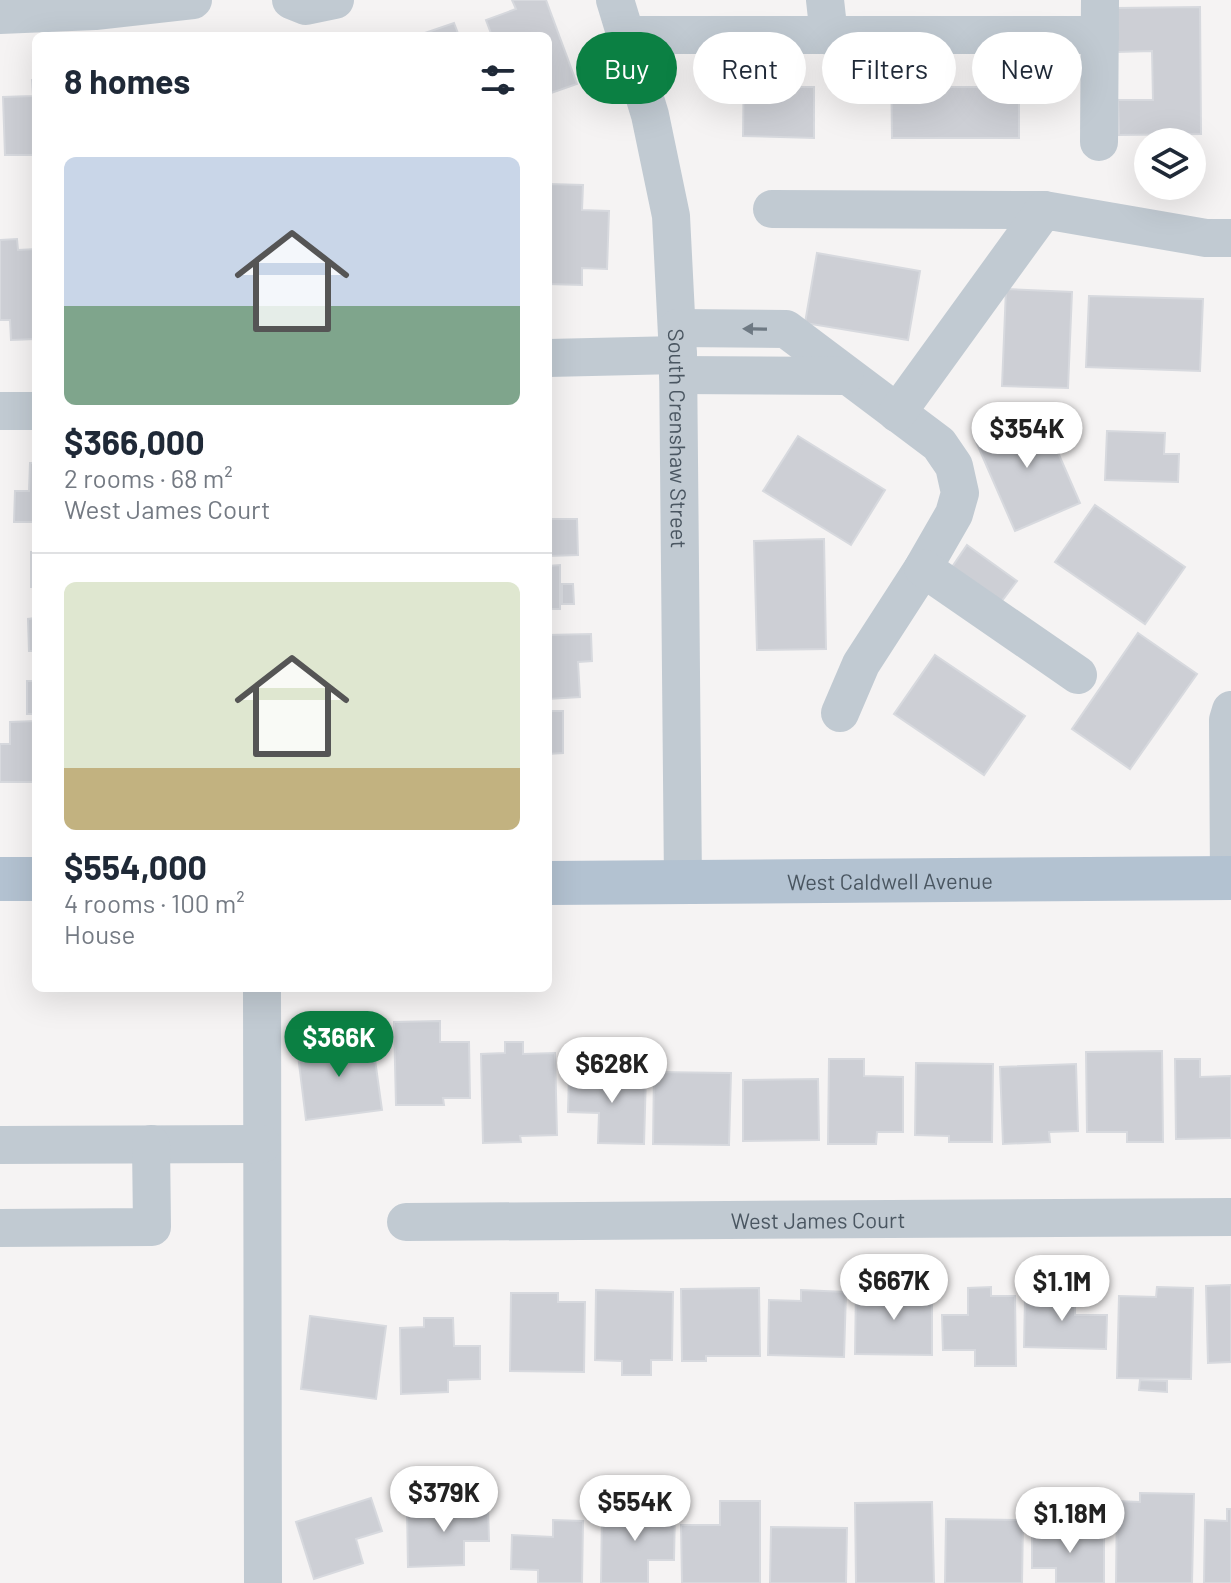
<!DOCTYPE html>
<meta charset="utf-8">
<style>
body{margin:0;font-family:Barlow,sans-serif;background:#f6f6f7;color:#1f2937;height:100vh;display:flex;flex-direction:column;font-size:30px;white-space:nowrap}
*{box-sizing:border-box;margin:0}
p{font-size:26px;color:#747a83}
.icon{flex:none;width:44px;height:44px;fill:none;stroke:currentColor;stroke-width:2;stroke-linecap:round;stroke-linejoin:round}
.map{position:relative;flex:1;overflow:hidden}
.panel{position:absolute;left:32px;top:32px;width:520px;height:960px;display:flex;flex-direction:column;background:#fff;border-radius:12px;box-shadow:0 8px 32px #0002}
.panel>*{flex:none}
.hud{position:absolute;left:576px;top:32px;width:534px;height:72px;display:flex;gap:16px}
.controls{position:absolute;left:1134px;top:128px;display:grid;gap:16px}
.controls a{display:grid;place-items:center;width:72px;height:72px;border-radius:50%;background:#fff;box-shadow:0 8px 32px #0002;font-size:40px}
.price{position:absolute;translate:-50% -68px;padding:0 18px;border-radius:28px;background:#fff;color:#222;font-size:26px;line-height:52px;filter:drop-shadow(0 2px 4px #0008)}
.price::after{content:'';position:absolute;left:50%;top:48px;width:24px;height:18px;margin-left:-12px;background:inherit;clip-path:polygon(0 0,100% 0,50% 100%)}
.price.current{background:#0b8043;color:#fff}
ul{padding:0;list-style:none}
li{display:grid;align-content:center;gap:16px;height:424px;padding:0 32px}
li+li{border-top:2px solid #e0e1e3}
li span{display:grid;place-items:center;height:248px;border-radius:12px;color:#555}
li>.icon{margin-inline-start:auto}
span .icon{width:144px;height:144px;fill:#fffc;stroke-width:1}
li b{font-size:34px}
h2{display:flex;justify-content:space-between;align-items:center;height:96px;padding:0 32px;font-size:34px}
.chip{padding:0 28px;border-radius:36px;background:#fff;box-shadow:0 8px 32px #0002;font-size:28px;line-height:72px}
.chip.current{background:#0b8043;color:#fff}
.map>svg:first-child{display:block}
.building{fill:#cdcfd5;stroke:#d7d9de;stroke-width:2}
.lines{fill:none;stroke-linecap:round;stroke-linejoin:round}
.minor{stroke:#c1cad2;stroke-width:38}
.major{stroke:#b3c2d1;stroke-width:44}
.oneway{fill:#6e7983}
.labels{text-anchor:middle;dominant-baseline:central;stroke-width:6;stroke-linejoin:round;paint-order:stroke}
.street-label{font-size:22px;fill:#4a5661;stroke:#fff}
</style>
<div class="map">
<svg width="1231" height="1583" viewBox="0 0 1231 1583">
<rect width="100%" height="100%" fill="#f5f3f3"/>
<!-- building -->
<g class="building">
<polygon points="512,0 546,0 577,84 548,94 548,36 492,36 486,20 516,9"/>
<polygon points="1200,7 1201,134 1119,135 1118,100 1153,100 1152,51 1117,52 1117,8"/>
<polygon points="454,23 459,36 419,36 419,35"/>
<polygon points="983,56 1019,56 1019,138 892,138 891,57 926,57 926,87 983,87"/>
<polygon points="744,58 780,58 780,87 814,87 814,138 743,136"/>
<polygon points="32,80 36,80 36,180 34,155 5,155 3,97 33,96"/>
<polygon points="548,184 583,185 582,210 609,211 607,269 582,268 582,285 548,284"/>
<polygon points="17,239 18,250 36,249 36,339 11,340 10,320 0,320 0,240"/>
<polygon points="817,253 920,271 908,340 805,323"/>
<polygon points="1006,289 1072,292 1068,388 1002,386"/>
<polygon points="1089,296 1203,299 1200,371 1086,367"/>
<polygon points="1039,409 1080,503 1015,531 974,437"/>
<polygon points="1107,431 1165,433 1164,454 1179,454 1178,482 1105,480"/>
<polygon points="798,436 885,490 851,545 763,491"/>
<polygon points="30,463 36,463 36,522 14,522 15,491 29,491"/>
<polygon points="548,495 549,519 577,519 578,555 548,556"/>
<polygon points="1095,505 1185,567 1145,624 1055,562"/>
<polygon points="824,539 826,649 757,650 754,541"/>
<polygon points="967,545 1017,581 1001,602 952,567"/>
<rect x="31" y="552" width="5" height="35"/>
<polygon points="560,565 560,609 548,609 548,626 548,566"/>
<polygon points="562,584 573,584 574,604 562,604"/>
<polygon points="36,618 36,651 29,651 28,619"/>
<polygon points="1138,633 1197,674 1130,769 1072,729"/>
<polygon points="591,634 592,661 578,662 580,697 548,699 548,635"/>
<polygon points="935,655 1025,716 984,775 894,714"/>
<rect x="27" y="681" width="9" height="33"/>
<polygon points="548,711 563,711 563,753 548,754"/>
<polygon points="36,721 36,782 0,782 0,744 10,744 10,722"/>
<polygon points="440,1021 440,1042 469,1042 470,1098 443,1098 444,1105 396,1105 394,1022"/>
<polygon points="372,1038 382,1110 306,1120 297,1047"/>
<polygon points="505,1042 523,1042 523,1054 555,1053 557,1135 520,1136 521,1142 483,1143 481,1054 505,1053"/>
<polygon points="1162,1051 1163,1142 1127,1142 1127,1132 1087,1132 1086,1052"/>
<polygon points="829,1059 864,1059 864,1076 903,1077 903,1132 877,1132 876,1144 828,1144"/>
<polygon points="1175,1059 1200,1059 1200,1077 1231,1076 1231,1138 1176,1139"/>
<polygon points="916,1063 993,1064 992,1142 949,1142 949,1136 915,1135"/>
<polygon points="1076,1064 1078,1131 1049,1132 1050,1142 1003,1144 1000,1067"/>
<polygon points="654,1072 731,1073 729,1145 653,1144"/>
<polygon points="569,1074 646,1075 644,1144 598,1143 599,1113 568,1112"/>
<polygon points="818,1079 819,1140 743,1141 743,1080"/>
<polygon points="1231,1285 1231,1362 1208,1363 1206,1286"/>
<polygon points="1052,1286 1075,1286 1075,1315 1107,1315 1106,1349 1024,1347 1025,1298 1051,1298"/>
<polygon points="991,1287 991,1296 1015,1296 1016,1366 975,1366 975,1350 943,1350 942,1315 968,1315 968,1288"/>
<polygon points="1157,1287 1193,1288 1191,1379 1117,1378 1119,1296 1156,1297"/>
<polygon points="759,1288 760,1356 706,1356 706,1361 682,1361 681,1289"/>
<polygon points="856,1288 932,1289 932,1355 855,1354"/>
<polygon points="596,1290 673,1292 672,1360 651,1360 651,1375 622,1375 622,1361 595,1360"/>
<polygon points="801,1290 846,1292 844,1357 768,1355 769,1300 801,1301"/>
<polygon points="511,1293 558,1293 558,1302 585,1302 584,1372 510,1371"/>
<polygon points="310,1316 386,1326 376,1399 301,1389"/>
<polygon points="424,1318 453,1318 454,1346 480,1346 480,1379 448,1380 448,1392 401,1394 400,1328 424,1327"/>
<polygon points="1140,1380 1167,1381 1167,1392 1139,1390"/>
<polygon points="1140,1493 1194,1494 1192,1583 1116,1583 1117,1501 1140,1502"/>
<polygon points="371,1498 382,1531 356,1539 363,1563 314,1579 296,1522"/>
<polygon points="720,1501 760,1501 760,1583 682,1583 681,1525 720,1525"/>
<polygon points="932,1502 934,1583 856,1583 855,1503"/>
<polygon points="488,1506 489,1541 464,1541 464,1565 408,1567 407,1508"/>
<polygon points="602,1509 675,1510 674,1560 648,1560 648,1583 601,1583"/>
<polygon points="1227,1509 1231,1509 1231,1583 1204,1583 1205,1520 1227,1521"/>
<polygon points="946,1519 1023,1520 1022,1583 945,1583"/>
<polygon points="553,1520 583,1521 582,1583 538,1583 538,1570 511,1569 512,1535 553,1537"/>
<polygon points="771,1527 847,1528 846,1583 770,1583"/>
<polygon points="1032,1531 1104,1532 1104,1583 1056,1583 1056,1568 1032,1568"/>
</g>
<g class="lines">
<!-- minor -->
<g class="minor">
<polyline points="291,0 306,6 335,0"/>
<path id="s1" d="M 615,0 L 650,115 L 671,216 L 678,355 L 683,884"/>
<polyline points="825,0 829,36"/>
<polyline points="0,15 95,11 193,0"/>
<polyline points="626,35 1100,35"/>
<polyline points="1099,142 1100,0"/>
<polyline points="772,209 1044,210"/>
<polyline points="677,328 786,329 939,444 954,466 960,493 954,514 923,568 861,664 840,713"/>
<polyline points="548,358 678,355"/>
<polyline points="678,375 845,376"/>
<polyline points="0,411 36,411"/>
<polyline points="897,413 1044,210 1206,238 1231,238"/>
<polyline points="923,568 1078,675"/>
<polyline points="1229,878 1228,720 1231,710"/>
<polyline points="262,988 263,1583"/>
<polyline points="0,1145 262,1144"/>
<path id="s2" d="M 406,1222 L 1231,1217"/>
<polyline points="0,1228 152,1227 151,1144"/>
</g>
<!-- major -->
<g class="major">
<polyline points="0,879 36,879"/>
<path id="s3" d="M 548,883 L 1231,878"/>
</g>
</g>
<!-- one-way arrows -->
<defs><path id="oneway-solid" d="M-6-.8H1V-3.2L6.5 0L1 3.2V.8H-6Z" transform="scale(2)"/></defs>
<use class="oneway" href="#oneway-solid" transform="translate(755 329) rotate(-179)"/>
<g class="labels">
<!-- street labels -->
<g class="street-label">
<text stroke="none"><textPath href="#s1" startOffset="446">South Crenshaw Street</textPath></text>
<text stroke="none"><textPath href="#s3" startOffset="342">West Caldwell Avenue</textPath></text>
<text stroke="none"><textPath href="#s2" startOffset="412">West James Court</textPath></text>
</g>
</g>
</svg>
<div class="controls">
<a><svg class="icon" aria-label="layers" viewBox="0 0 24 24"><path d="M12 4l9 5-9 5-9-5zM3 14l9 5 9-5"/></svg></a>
</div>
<b class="price" style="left:1027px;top:470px">$354K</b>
<b class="price current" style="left:339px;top:1079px">$366K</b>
<b class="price" style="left:612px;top:1105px">$628K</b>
<b class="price" style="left:894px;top:1322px">$667K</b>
<b class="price" style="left:1062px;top:1323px">$1.1M</b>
<b class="price" style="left:444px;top:1534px">$379K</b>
<b class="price" style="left:635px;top:1543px">$554K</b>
<b class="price" style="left:1070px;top:1555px">$1.18M</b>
<div class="hud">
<a class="chip current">Buy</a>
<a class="chip">Rent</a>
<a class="chip">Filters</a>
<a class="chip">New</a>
</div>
<section class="panel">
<h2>8 homes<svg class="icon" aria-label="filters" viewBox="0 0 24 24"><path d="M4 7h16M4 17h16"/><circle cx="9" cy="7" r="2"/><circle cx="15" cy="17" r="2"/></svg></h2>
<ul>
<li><span style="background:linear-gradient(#c9d6e8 60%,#7fa58c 0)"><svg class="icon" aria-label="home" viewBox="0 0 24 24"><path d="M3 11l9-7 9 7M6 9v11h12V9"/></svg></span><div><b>$366,000</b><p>2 rooms · 68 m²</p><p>West James Court</p></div></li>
<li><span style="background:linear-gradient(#dfe7d0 75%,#c2b280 0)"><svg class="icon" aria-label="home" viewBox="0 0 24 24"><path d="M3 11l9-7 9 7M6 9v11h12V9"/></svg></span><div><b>$554,000</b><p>4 rooms · 100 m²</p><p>House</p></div></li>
</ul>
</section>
</div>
